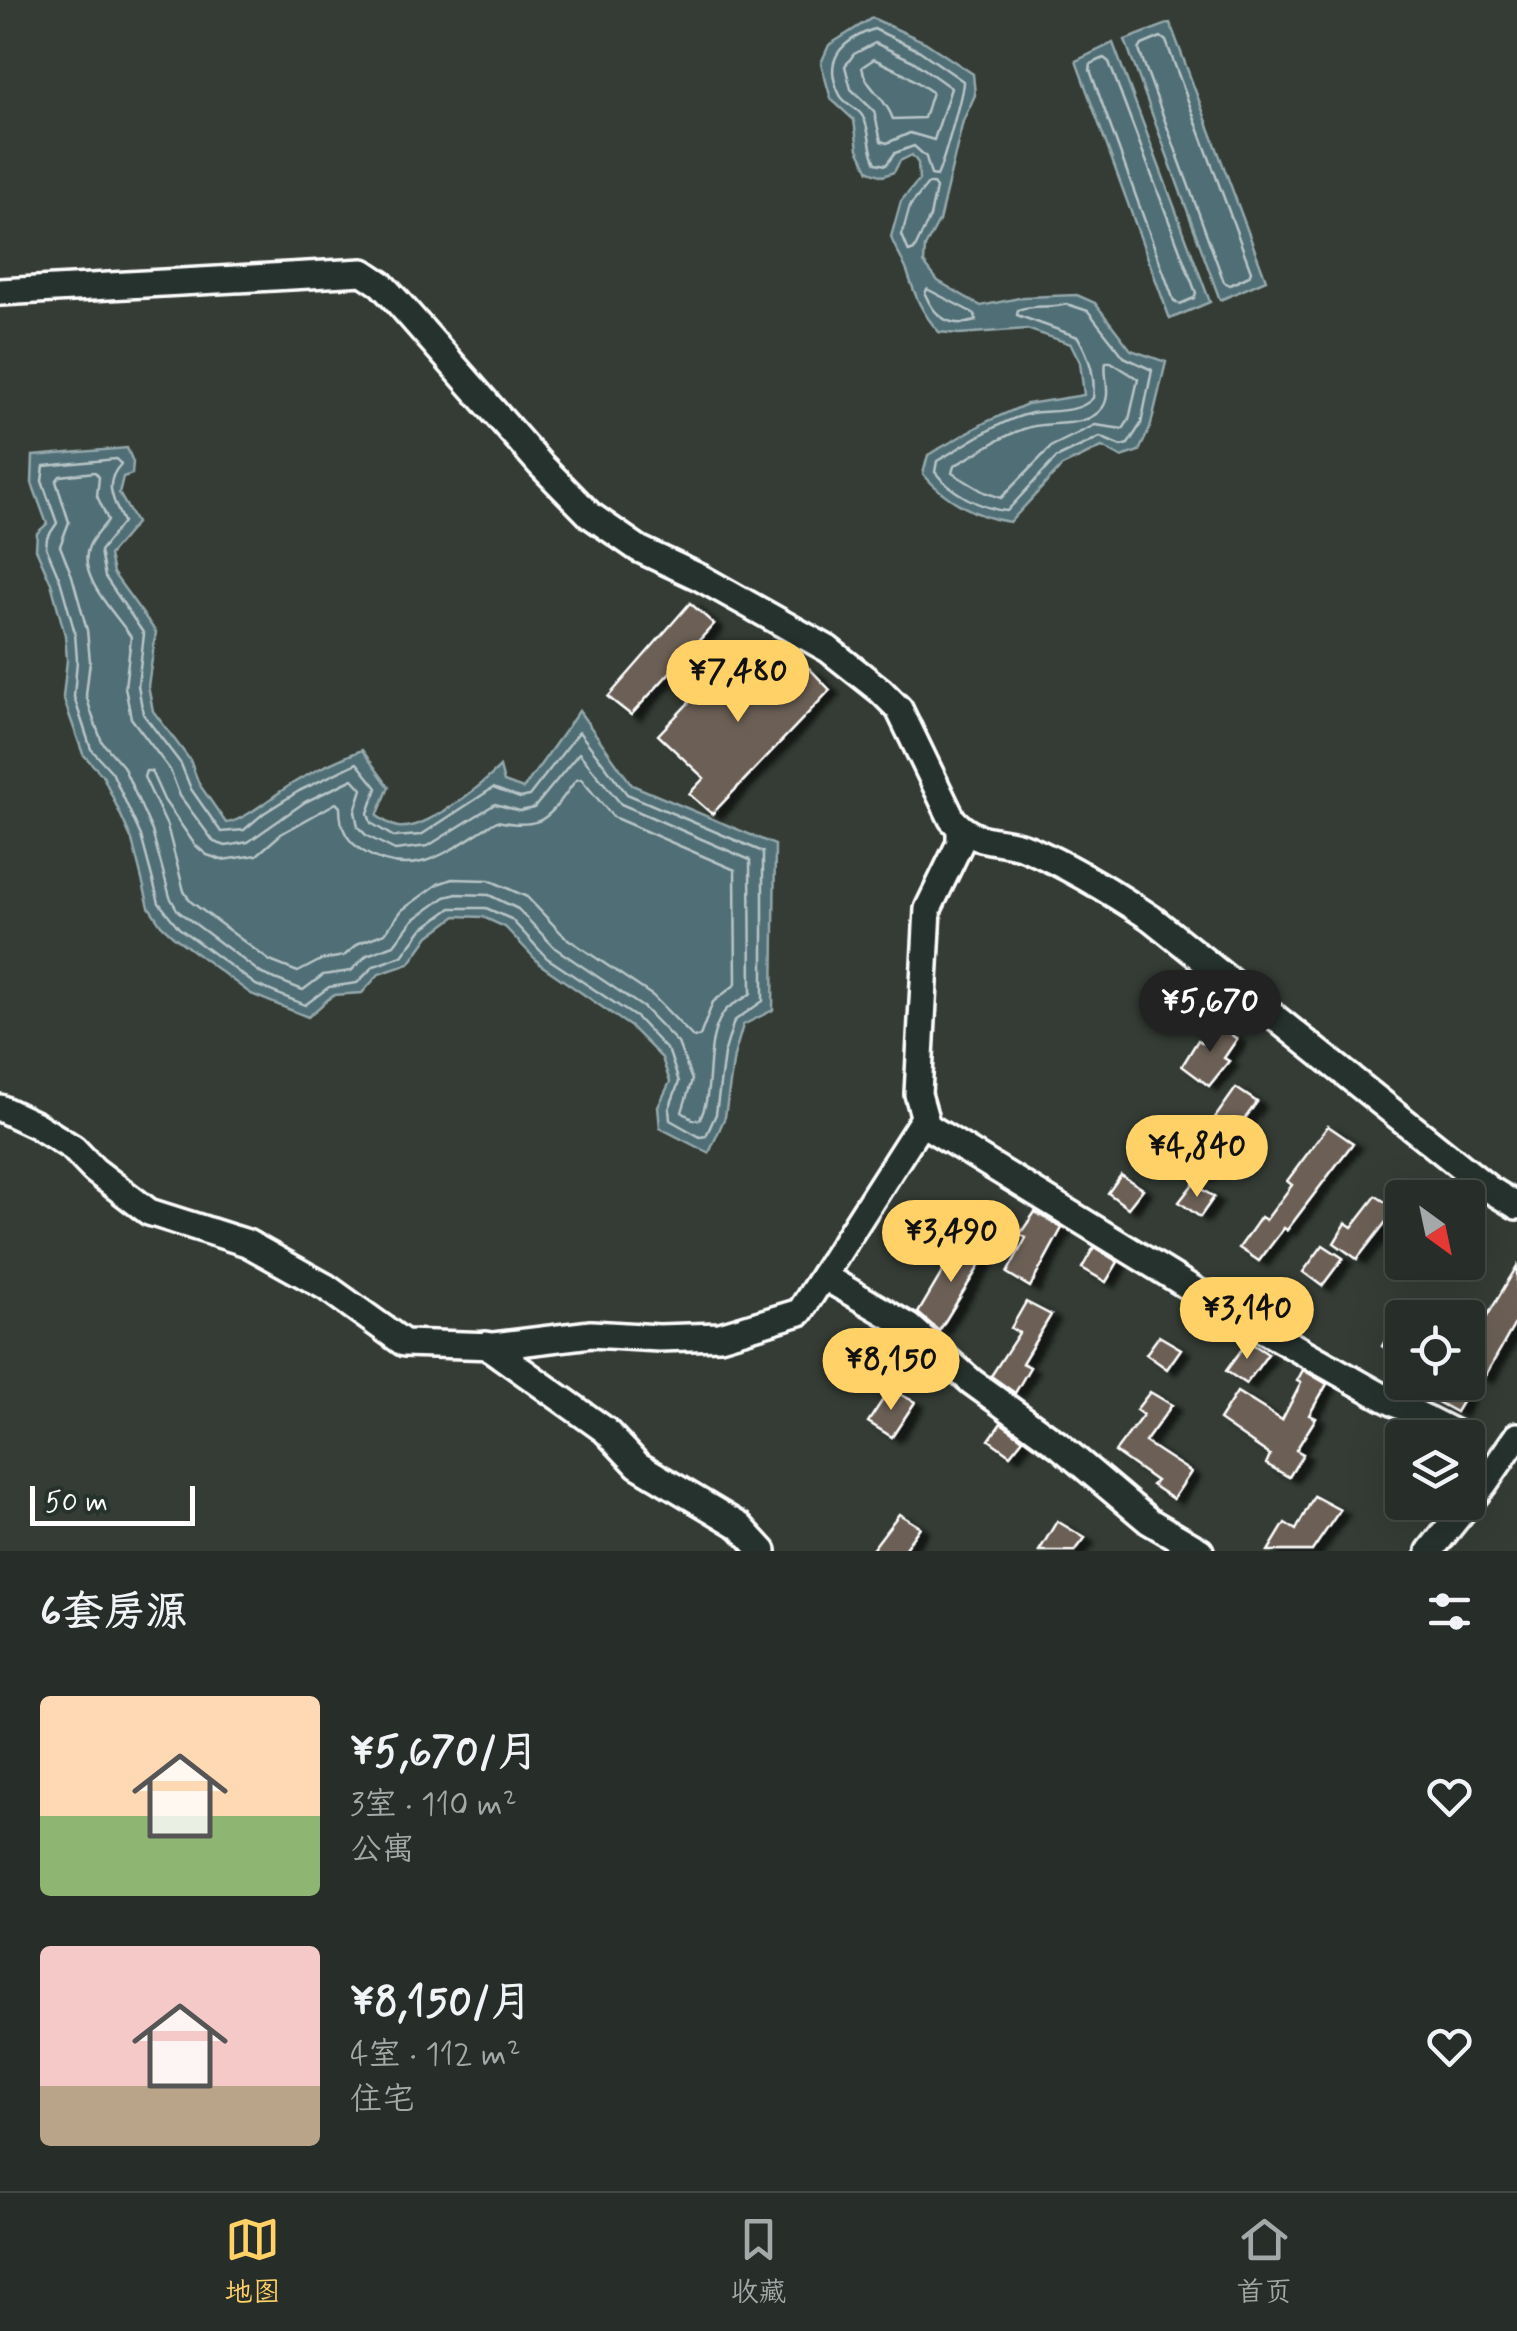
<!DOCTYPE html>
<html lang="zh">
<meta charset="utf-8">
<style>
body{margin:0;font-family:Mynerve,"LXGW WenKai TC",sans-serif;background:#333934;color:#f1f3f6;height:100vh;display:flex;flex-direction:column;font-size:38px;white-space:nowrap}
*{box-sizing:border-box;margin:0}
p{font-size:32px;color:#a4a8a8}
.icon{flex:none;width:55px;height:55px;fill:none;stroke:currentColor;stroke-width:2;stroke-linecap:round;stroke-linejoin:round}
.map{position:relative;height:1551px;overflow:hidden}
.sheet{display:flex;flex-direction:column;background:#272d28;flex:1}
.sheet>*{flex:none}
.needle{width:65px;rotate:147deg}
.buttons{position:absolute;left:1385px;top:1180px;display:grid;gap:20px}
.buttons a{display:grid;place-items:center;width:100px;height:100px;border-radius:10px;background:#272d28;box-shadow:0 10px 40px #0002,0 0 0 2px #434945;font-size:50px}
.scale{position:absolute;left:30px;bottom:25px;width:165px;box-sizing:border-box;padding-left:10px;border:5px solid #fff;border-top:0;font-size:28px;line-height:35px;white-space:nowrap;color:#fff;-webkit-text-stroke:8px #26332d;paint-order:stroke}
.price{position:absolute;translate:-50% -85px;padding:0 22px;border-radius:35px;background:#ffd166;color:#111;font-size:32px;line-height:65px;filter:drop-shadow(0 2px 5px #0008)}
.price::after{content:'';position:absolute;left:50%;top:60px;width:30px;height:22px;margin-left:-15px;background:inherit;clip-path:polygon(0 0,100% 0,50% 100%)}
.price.on{background:#222;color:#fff}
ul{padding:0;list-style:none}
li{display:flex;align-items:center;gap:30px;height:250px;padding:0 40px}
li span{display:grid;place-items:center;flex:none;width:280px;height:200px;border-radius:10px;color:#555}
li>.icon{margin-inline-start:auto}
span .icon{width:120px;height:120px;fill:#fffc;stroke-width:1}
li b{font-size:42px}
h2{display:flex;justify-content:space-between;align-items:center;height:120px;padding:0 40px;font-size:42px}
.tab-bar{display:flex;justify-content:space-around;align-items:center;height:140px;border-top:2px solid #434945;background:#272d28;font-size:28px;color:#a4a8a8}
.tab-bar a{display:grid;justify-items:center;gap:5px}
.tab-bar .on{color:#ffd166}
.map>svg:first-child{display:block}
.water{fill:#4f6e75;stroke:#95a8ac;stroke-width:2.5}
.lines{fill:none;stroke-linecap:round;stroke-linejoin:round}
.shore{stroke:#b9c5c8;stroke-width:2.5}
.building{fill:#6c6156;stroke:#fff;stroke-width:2.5;filter:url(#shadow)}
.street-casing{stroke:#fff;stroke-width:32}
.street{stroke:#26332d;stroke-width:25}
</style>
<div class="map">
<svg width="1517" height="1551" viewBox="0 0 1517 1551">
<defs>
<filter id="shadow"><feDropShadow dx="9" dy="5" stdDeviation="2.5" flood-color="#0009"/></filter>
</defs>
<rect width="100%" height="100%" fill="#343c35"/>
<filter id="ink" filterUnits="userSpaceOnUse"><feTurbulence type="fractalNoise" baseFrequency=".01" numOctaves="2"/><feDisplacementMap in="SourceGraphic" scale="20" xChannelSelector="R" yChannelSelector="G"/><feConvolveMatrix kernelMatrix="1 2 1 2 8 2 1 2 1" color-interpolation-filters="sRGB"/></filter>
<g filter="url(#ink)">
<!-- water -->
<g class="water">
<path d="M 872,18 L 925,42 L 973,74 L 975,95 L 963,121 L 939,221 L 925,247 L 924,263 L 938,281 L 981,306 L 1024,297 L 1077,295 L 1095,303 L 1131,350 L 1166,362 L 1150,428 L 1139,451 L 1121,457 L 1102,447 L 1062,466 L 1010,522 C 976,517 945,500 923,474 L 928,455 L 986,422 L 1027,404 L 1084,395 L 1080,362 L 1071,344 L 1027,329 L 959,334 L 939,332 C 922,313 916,298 908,274 C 904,261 895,250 891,237 L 901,201 L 919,180 L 918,163 L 912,155 L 900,161 L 894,172 L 883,176 L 869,171 L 858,149 L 854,120 L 831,99 L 821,63 L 829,45 Z"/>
<polygon points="1170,23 1266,280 1220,300 1125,40"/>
<polygon points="1113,43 1210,302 1170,319 1076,61"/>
<path d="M 127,448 L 133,462 L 132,474 L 123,477 L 119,493 L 136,523 L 109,555 L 113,573 L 156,632 L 148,686 L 153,711 L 190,760 L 199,784 L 226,823 C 245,821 276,793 295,782 C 317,769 339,759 362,750 L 389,787 L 377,816 C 383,820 391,826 398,827 C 426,831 481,786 500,767 L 504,782 L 523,789 L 579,711 L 632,785 L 775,845 L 773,1010 L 743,1025 L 734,1056 L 725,1117 L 709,1153 L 660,1128 L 658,1107 L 670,1082 L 662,1058 L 631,1027 L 541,965 L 505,927 L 483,917 L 456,916 L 429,936 L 409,964 L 379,974 L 362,993 L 333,995 L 308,1017 L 251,994 L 173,936 L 161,925 L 149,907 L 132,840 L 103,776 L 83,754 L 63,697 L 67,660 L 65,635 L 51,583 L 36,549 L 37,533 L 47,524 L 32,483 L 33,456 Z"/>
</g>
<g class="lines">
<!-- shore -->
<g class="shore">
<path d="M 874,29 L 920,51 L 963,81 C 964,90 942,166 937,176 L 931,175 L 926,157 L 914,146 L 895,153 L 886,165 L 876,163 C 868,148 871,131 863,117 C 858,107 845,105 840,95 C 822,60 841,41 874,29 Z"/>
<polygon points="1161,37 1166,41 1251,271 1249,276 1230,285 1224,282 1139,50 1142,45"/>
<polygon points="875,43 913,61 951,88 934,140 910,133 887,143 881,141 874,111 851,89 845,66 854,54"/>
<polygon points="1104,58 1109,62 1196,293 1194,298 1180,304 1174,301 1090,70 1091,64"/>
<path d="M 874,59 L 905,74 L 932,92 L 924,118 L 893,119 C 884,94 865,88 862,67 Z"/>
<polygon points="928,184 933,184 936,188 930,217 914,250 909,252 902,235 910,206"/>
<path d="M 927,289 L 975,314 L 976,321 C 950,328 935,318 925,294 Z"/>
<path d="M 1067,304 L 1088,311 L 1124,357 L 1152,370 L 1141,424 L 1128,444 L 1121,446 L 1100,437 L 1056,458 L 1007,511 C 981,509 950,492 935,472 L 937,461 C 966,445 999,420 1032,413 C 1052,410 1078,414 1093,398 C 1096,376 1089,356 1078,337 L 1017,315 L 1018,310 C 1034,304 1051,309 1067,304 Z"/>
<path d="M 1106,362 L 1111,362 L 1138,379 L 1129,420 L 1123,429 L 1095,425 L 1052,446 L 1001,498 L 984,492 L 952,473 L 954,466 C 978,453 1002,435 1030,427 C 1051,421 1088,429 1103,407 C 1112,393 1103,376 1106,362 Z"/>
<path d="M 116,459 L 121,464 C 102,484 114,501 123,522 L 100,551 L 105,577 L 144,634 L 138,685 L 143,714 L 181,764 L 191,789 L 221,832 L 244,830 L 264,813 L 299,791 L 357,763 L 377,788 L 368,813 L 371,823 L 394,837 L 421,835 L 493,788 L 520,798 L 529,796 L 579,732 L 627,794 L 763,852 L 763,1001 L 734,1021 L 724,1054 L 716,1114 L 706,1136 L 700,1137 L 670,1120 L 669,1109 L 679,1082 L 669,1052 L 637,1018 L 547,958 L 511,919 L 486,908 L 451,908 L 422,929 L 402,956 L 374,966 L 357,983 L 329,987 L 305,1005 L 256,985 L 179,928 L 159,903 L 141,836 L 112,772 L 91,749 L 74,697 L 77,660 L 75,633 L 60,580 L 46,547 L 47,538 L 57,523 L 42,481 L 44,466 Z"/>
<path d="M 95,472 L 99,477 L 97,496 L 108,520 C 102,529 93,536 89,546 C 76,576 116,614 131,637 L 125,687 L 131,718 L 170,770 L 180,796 L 214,842 L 226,846 L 248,842 L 305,802 L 353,779 L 362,789 L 355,811 L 358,827 L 367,836 L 395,850 L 428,846 L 495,804 L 520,811 L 534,808 L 579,753 L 621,804 L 750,860 L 751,993 C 744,1000 732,1003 725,1011 C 702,1041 716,1087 700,1119 L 694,1120 L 682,1112 L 692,1080 L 678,1043 L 644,1008 L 555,948 L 518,909 L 489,895 L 457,894 L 445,897 L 413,920 L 394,945 L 367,955 L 351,971 L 323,975 L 303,990 L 262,974 L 178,911 L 170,897 L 152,831 L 123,766 L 102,742 L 92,715 L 86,695 L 90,661 L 87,630 L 72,576 L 60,546 L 69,522 L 56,481 L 60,476 Z"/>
<path d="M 146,771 L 151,771 L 164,800 L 195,845 L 207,855 L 222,860 L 257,855 L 281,834 L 336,803 L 340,807 C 340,829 347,842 366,853 C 418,883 454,846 497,821 C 545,831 549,816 576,780 L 581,779 L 613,817 L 735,870 L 736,984 L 713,1002 L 700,1036 L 694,1038 L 653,996 L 565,937 L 527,897 L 489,880 L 452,879 L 438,884 L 402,910 L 385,933 L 359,943 L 344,956 L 321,960 L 298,972 L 270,961 L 190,901 L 184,891 L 167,826 L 144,777 Z"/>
</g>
</g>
<!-- building -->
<g class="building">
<polygon points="690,603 714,624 631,715 608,697"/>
<polygon points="740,649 786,692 809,668 830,690 712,814 689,794 704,778 658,735"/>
<polygon points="1217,1024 1237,1039 1224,1058 1229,1061 1209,1086 1182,1066 1198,1040 1203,1043"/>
<polygon points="1236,1088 1257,1102 1240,1125 1247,1129 1233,1149 1227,1145 1204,1177 1183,1163"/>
<polygon points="1328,1126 1353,1143 1287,1230 1284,1228 1259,1261 1239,1248 1261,1217 1266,1220 1292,1185 1287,1181"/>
<polygon points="1121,1175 1143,1189 1128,1208 1108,1193"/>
<polygon points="1193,1184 1214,1197 1200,1217 1179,1202"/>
<polygon points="1376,1196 1396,1209 1357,1259 1334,1243 1346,1223 1352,1227"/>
<polygon points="1035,1212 1062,1228 1030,1287 1007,1273 1026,1238 1020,1234"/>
<polygon points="960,1242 986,1255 939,1331 918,1313"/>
<polygon points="1323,1245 1343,1258 1322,1286 1303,1272"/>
<polygon points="1094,1247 1118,1262 1106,1282 1082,1268"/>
<polygon points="1517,1266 1517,1320 1484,1378 1468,1369 1468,1339 1472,1342"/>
<polygon points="1026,1302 1051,1315 1022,1363 1030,1367 1015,1393 991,1376 1019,1333 1011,1328"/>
<polygon points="1402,1310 1402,1360 1382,1346"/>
<polygon points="1159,1336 1181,1349 1167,1369 1146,1354"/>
<polygon points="1248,1341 1268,1354 1246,1384 1226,1371"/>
<polygon points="1303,1370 1327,1384 1309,1415 1316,1418 1296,1450 1303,1454 1289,1477 1266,1464 1270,1455 1219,1420 1237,1392 1282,1420 1301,1383 1297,1381"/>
<polygon points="1441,1382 1474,1382 1456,1412 1432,1399"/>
<polygon points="890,1389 915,1402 892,1437 868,1422"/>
<polygon points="1150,1392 1172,1405 1145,1442 1191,1472 1173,1499 1152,1485 1156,1481 1115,1452 1143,1415 1136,1410"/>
<polygon points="1001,1423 1023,1439 1010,1455 989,1440"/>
<polygon points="1314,1496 1340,1510 1312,1551 1268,1551 1285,1523 1296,1530"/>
<polygon points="899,1514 920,1527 903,1551 871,1551"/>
<polygon points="1057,1521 1085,1538 1075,1551 1039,1551"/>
</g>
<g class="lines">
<defs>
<g id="street">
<path d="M 0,292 L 363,272 L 381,284 L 397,301 L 540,464 L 590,515 L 639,549 L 701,578 L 828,649 L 881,691 L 899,709 L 952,819 C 977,848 999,836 1029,849 C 1071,867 1113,893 1151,918 L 1489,1189 L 1517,1206"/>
<polyline points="960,829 960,843 928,909 918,1094 927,1126 1209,1299 1383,1397 1464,1438"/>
<polyline points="0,1108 36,1125 73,1148 94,1170 149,1212 247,1243 326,1287 404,1343 494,1346 591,1334 659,1338 720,1336 800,1312 924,1118"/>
<polyline points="823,1276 910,1327 972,1382 1060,1446 1149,1521 1200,1551"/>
<polyline points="486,1345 605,1430 638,1465 740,1526 763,1551"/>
<polyline points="1430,1551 1484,1484 1517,1436"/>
</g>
</defs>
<!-- street casing -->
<use href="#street" class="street-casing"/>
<!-- street -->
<use href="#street" class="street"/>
</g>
</g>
</svg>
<div class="buttons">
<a><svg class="needle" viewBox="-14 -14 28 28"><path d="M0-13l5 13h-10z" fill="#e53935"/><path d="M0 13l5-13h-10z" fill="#a4a8a8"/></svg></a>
<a><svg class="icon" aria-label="locate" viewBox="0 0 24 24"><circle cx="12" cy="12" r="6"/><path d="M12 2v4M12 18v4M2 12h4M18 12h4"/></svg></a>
<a><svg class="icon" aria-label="layers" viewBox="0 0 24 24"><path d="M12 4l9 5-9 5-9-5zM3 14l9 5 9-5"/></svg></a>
</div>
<div class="scale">50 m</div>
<b class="price" style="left:738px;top:725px">¥7,480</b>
<b class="price on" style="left:1210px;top:1055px">¥5,670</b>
<b class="price" style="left:1197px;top:1200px">¥4,840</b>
<b class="price" style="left:951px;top:1285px">¥3,490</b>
<b class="price" style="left:1247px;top:1362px">¥3,140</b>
<b class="price" style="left:891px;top:1413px">¥8,150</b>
</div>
<section class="sheet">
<h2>6套房源<svg class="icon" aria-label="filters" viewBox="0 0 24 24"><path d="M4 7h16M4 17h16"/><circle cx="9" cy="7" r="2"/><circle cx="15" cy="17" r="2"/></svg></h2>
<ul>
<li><span style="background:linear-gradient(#ffd9b3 60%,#8fb573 0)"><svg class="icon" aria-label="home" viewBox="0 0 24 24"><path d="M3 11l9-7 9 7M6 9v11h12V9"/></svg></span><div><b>¥5,670/月</b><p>3室 · 110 m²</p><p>公寓</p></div><svg class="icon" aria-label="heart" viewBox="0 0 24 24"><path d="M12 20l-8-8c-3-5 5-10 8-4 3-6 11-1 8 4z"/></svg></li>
<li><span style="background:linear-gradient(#f6c9c9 70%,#b9a48a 0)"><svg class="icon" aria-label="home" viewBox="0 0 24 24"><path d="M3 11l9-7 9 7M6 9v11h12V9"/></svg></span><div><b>¥8,150/月</b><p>4室 · 112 m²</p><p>住宅</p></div><svg class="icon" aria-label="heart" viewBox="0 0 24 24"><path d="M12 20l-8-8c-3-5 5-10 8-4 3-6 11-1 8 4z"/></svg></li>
</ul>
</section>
<nav class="tab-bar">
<a class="on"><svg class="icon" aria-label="map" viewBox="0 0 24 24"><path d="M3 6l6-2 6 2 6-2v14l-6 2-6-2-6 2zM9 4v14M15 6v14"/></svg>地图</a>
<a><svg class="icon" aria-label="saved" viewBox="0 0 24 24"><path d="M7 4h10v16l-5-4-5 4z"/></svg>收藏</a>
<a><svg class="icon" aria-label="home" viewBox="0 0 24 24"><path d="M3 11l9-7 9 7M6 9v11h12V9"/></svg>首页</a>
</nav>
